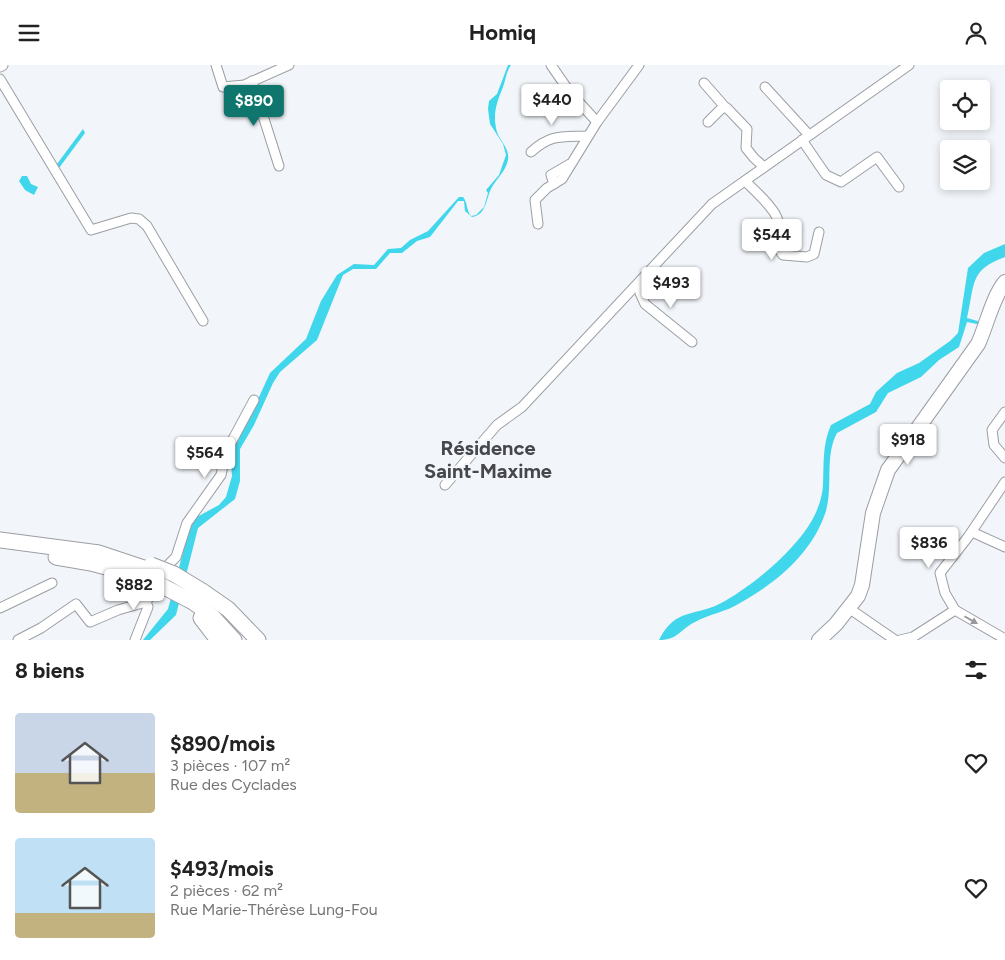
<!DOCTYPE html>
<html lang="fr">
<meta charset="utf-8">
<style>
body{margin:0;font-family:Figtree,sans-serif;background:#f2f2f2;color:#222;height:100vh;display:flex;flex-direction:column;font-size:19px;white-space:nowrap}
*{box-sizing:border-box;margin:0}
p{font-size:16px;color:#767676}
.icon{flex:none;width:28px;height:28px;fill:none;stroke:currentColor;stroke-width:2;stroke-linecap:round;stroke-linejoin:round}
.map{position:relative;height:575px;overflow:hidden}
.details{display:flex;flex-direction:column;background:#fff;flex:1}
.details>*{flex:none}
.controls{position:absolute;left:940px;top:15px;display:grid;gap:10px}
.controls a{display:grid;place-items:center;width:50px;height:50px;border-radius:5px;background:#fff;box-shadow:0 2px 8px #0003;font-size:25px}
.price{position:absolute;translate:-50% -42px;padding:0 11px;border-radius:5px;background:#fff;color:#222;font-size:16px;line-height:32px;filter:drop-shadow(0 1px 2px #0008)}
.price::after{content:'';position:absolute;left:50%;top:30px;width:15px;height:11px;margin-left:-8px;background:inherit;clip-path:polygon(0 0,100% 0,50% 100%)}
.price.selected{background:#0f766e;color:#fff}
ul{padding:0;list-style:none}
li{display:flex;align-items:center;gap:15px;height:125px;padding:0 15px}
li span{display:grid;place-items:center;flex:none;width:140px;height:100px;border-radius:5px;color:#555}
li>.icon{margin-inline-start:auto}
span .icon{width:60px;height:60px;fill:#fffc;stroke-width:1}
li b{font-size:21px}
h2{display:flex;justify-content:space-between;align-items:center;height:60px;padding:0 15px;font-size:21px}
header{display:flex;justify-content:space-between;align-items:center;height:65px;padding:0 15px;background:#fff;font-size:22px;font-weight:700}
.map>svg:first-child{display:block}
.water{fill:#40d6eb}
.lines{fill:none;stroke-linecap:round;stroke-linejoin:round}
.minor-casing{stroke:#9b9ea3;stroke-width:11}
.tertiary-casing{stroke:#9b9ea3;stroke-width:13}
.secondary-casing{stroke:#9b9ea3;stroke-width:16}
.trunk-casing{stroke:#9b9ea3;stroke-width:17}
.minor{stroke:#fff;stroke-width:9}
.tertiary{stroke:#fff;stroke-width:11}
.secondary{stroke:#fff;stroke-width:14}
.trunk{stroke:#fff;stroke-width:15}
.trunk-bridge-casing{stroke:#9b9ea3;stroke-width:17;stroke-linecap:butt}
.trunk-bridge{stroke:#fff;stroke-width:15}
.oneway{fill:#98989a}
.labels{text-anchor:middle;dominant-baseline:central;stroke-width:4.5;stroke-linejoin:round;paint-order:stroke}
.neighbourhood-label{font-size:20px;font-weight:bold;fill:#45474b;stroke:#f2f5fa}
</style>
<header><svg class="icon" aria-label="menu" viewBox="0 0 24 24"><path d="M4 6h16M4 12h16M4 18h16"/></svg>Homiq<svg class="icon" aria-label="person" viewBox="0 0 24 24"><circle cx="12" cy="8" r="4"/><path d="M4 21q1-7 8-7t8 7"/></svg></header>
<div class="map">
<svg width="1005" height="575" viewBox="0 0 1005 575">
<rect width="100%" height="100%" fill="#f2f5fa"/>
<!-- water -->
<g class="water">
<path d="M 508,0 L 511,0 C 506,7 506,14 503,22 C 497,37 492,49 497,67 C 500,76 510,84 508,95 C 505,107 498,112 492,122 C 486,132 487,150 472,152 L 465,146 L 464,136 L 458,136 L 430,172 L 417,176 L 402,188 L 390,188 L 376,204 L 353,204 L 343,210 L 317,275 L 280,307 L 273,318 L 254,360 L 240,384 L 240,416 L 235,434 L 198,463 L 176,550 L 150,575 L 143,575 L 168,544 L 190,461 L 195,453 L 219,440 L 226,432 L 232,411 L 230,385 L 249,354 L 270,308 L 306,274 L 321,236 L 337,210 L 354,199 L 374,200 L 388,184 L 401,183 L 410,175 L 428,166 L 459,132 L 463,132 C 468,138 466,145 471,151 L 476,150 L 484,142 L 488,128 L 486,125 L 499,110 L 506,90 L 503,79 L 490,59 L 488,44 L 489,36 L 497,29 Z"/>
<polygon points="83,64 85,68 59,103 57,99"/>
<polygon points="22,111 27,111 31,119 38,122 34,130 25,125 19,116"/>
<path d="M 1005,179 L 1005,192 C 969,205 975,219 967,253 L 981,257 L 982,260 L 967,257 L 959,282 L 939,295 L 921,312 L 888,328 L 876,347 L 837,368 C 824,392 834,423 825,449 C 811,489 776,518 740,538 C 726,547 709,549 695,557 C 679,565 678,575 659,575 C 676,541 696,553 725,536 C 751,521 779,498 798,475 C 811,460 822,440 823,420 C 824,400 822,380 831,360 L 870,339 L 876,327 L 897,308 L 919,298 L 950,276 L 958,268 L 968,203 L 984,188 Z"/>
</g>
<g class="lines">
<defs>
<g id="minor">
<polyline points="216,0 223,22 244,20 289,0"/>
<polyline points="551,0 569,26 597,57"/>
<polyline points="0,14 91,165 131,153 139,154 147,161 203,256"/>
<polyline points="252,16 279,101"/>
<polyline points="704,18 725,42"/>
<polyline points="765,22 809,70"/>
<polyline points="708,57 722,43 727,43 747,64 746,83 754,93 764,102"/>
<polyline points="802,75 826,110 841,117 877,92 899,122"/>
<path d="M 531,87 C 551,69 561,72 587,71"/>
<path d="M 745,116 C 753,124 776,144 778,156 C 780,169 773,179 783,190 L 807,192 L 814,189 L 819,167"/>
<polyline points="554,119 551,110 570,99"/>
<polyline points="538,159 535,135 547,123 562,114 597,57 639,0"/>
<polyline points="641,215 640,228 645,239 692,277"/>
<polyline points="1005,347 992,365 994,380 1005,393"/>
<polyline points="1005,417 968,472 940,508 945,528 955,545 1005,574"/>
<polyline points="445,420 497,360 522,342 712,139 909,0"/>
<polyline points="972,467 1005,482"/>
<polyline points="167,501 176,492 187,458 221,410 226,387 254,335"/>
<polyline points="0,543 52,518"/>
<polyline points="850,544 895,575"/>
<polyline points="18,575 41,563 76,539 90,557 118,545 146,537"/>
<polyline points="135,575 148,542 146,537 153,527"/>
<polyline points="900,575 913,572 955,545"/>
</g>
<polyline id="tertiary" points="0,1 2,0"/>
<path id="secondary" d="M 819,575 L 836,559 L 858,531 L 862,520 L 873,448 L 888,405 L 978,279 C 986,262 993,231 1005,217"/>
<g id="trunk">
<polyline points="0,475 99,488 150,505"/>
<polyline points="56,492 91,498 143,512"/>
<polyline points="202,526 228,544 258,575"/>
<polyline points="193,537 212,551 234,575"/>
<polyline points="201,553 218,575"/>
</g>
</defs>
<!-- minor casing -->
<use href="#minor" class="minor-casing"/>
<!-- tertiary casing -->
<use href="#tertiary" class="tertiary-casing"/>
<!-- secondary casing -->
<use href="#secondary" class="secondary-casing"/>
<!-- trunk casing -->
<use href="#trunk" class="trunk-casing"/>
<!-- minor -->
<use href="#minor" class="minor"/>
<!-- tertiary -->
<use href="#tertiary" class="tertiary"/>
<!-- secondary -->
<use href="#secondary" class="secondary"/>
<!-- trunk -->
<use href="#trunk" class="trunk"/>
<defs>
<g id="trunk-bridge">
<polyline points="151,500 174,509 202,526"/>
<polyline points="147,513 193,537"/>
</g>
</defs>
<!-- trunk-bridge casing -->
<use href="#trunk-bridge" class="trunk-bridge-casing"/>
<!-- trunk-bridge -->
<use href="#trunk-bridge" class="trunk-bridge"/>
</g>
<!-- one-way arrows -->
<defs><path id="oneway-solid" d="M-6-.8H1V-3.2L6.5 0L1 3.2V.8H-6Z" transform="scale(1.25)"/></defs>
<use class="oneway" href="#oneway-solid" transform="translate(971 555) rotate(30)"/>
<g class="labels">
<!-- neighbourhood labels -->
<g class="neighbourhood-label">
<text x="488" y="383">Résidence<tspan x="488" dy="23">Saint-Maxime</tspan></text>
</g>
</g>
</svg>
<div class="controls">
<a><svg class="icon" aria-label="locate" viewBox="0 0 24 24"><circle cx="12" cy="12" r="6"/><path d="M12 2v4M12 18v4M2 12h4M18 12h4"/></svg></a>
<a><svg class="icon" aria-label="layers" viewBox="0 0 24 24"><path d="M12 4l9 5-9 5-9-5zM3 14l9 5 9-5"/></svg></a>
</div>
<b class="price" style="left:552px;top:61px">$440</b>
<b class="price selected" style="left:254px;top:62px">$890</b>
<b class="price" style="left:772px;top:196px">$544</b>
<b class="price" style="left:671px;top:244px">$493</b>
<b class="price" style="left:908px;top:401px">$918</b>
<b class="price" style="left:205px;top:414px">$564</b>
<b class="price" style="left:929px;top:504px">$836</b>
<b class="price" style="left:134px;top:546px">$882</b>
</div>
<section class="details">
<h2>8 biens<svg class="icon" aria-label="filters" viewBox="0 0 24 24"><path d="M4 7h16M4 17h16"/><circle cx="9" cy="7" r="2"/><circle cx="15" cy="17" r="2"/></svg></h2>
<ul>
<li><span style="background:linear-gradient(#c9d6e8 60%,#c2b280 0)"><svg class="icon" aria-label="home" viewBox="0 0 24 24"><path d="M3 11l9-7 9 7M6 9v11h12V9"/></svg></span><div><b>$890/mois</b><p>3 pièces · 107 m²</p><p>Rue des Cyclades</p></div><svg class="icon" aria-label="heart" viewBox="0 0 24 24"><path d="M12 20l-8-8c-3-5 5-10 8-4 3-6 11-1 8 4z"/></svg></li>
<li><span style="background:linear-gradient(#bfe0f5 75%,#c2b280 0)"><svg class="icon" aria-label="home" viewBox="0 0 24 24"><path d="M3 11l9-7 9 7M6 9v11h12V9"/></svg></span><div><b>$493/mois</b><p>2 pièces · 62 m²</p><p>Rue Marie-Thérèse Lung-Fou</p></div><svg class="icon" aria-label="heart" viewBox="0 0 24 24"><path d="M12 20l-8-8c-3-5 5-10 8-4 3-6 11-1 8 4z"/></svg></li>
</ul>
</section>
